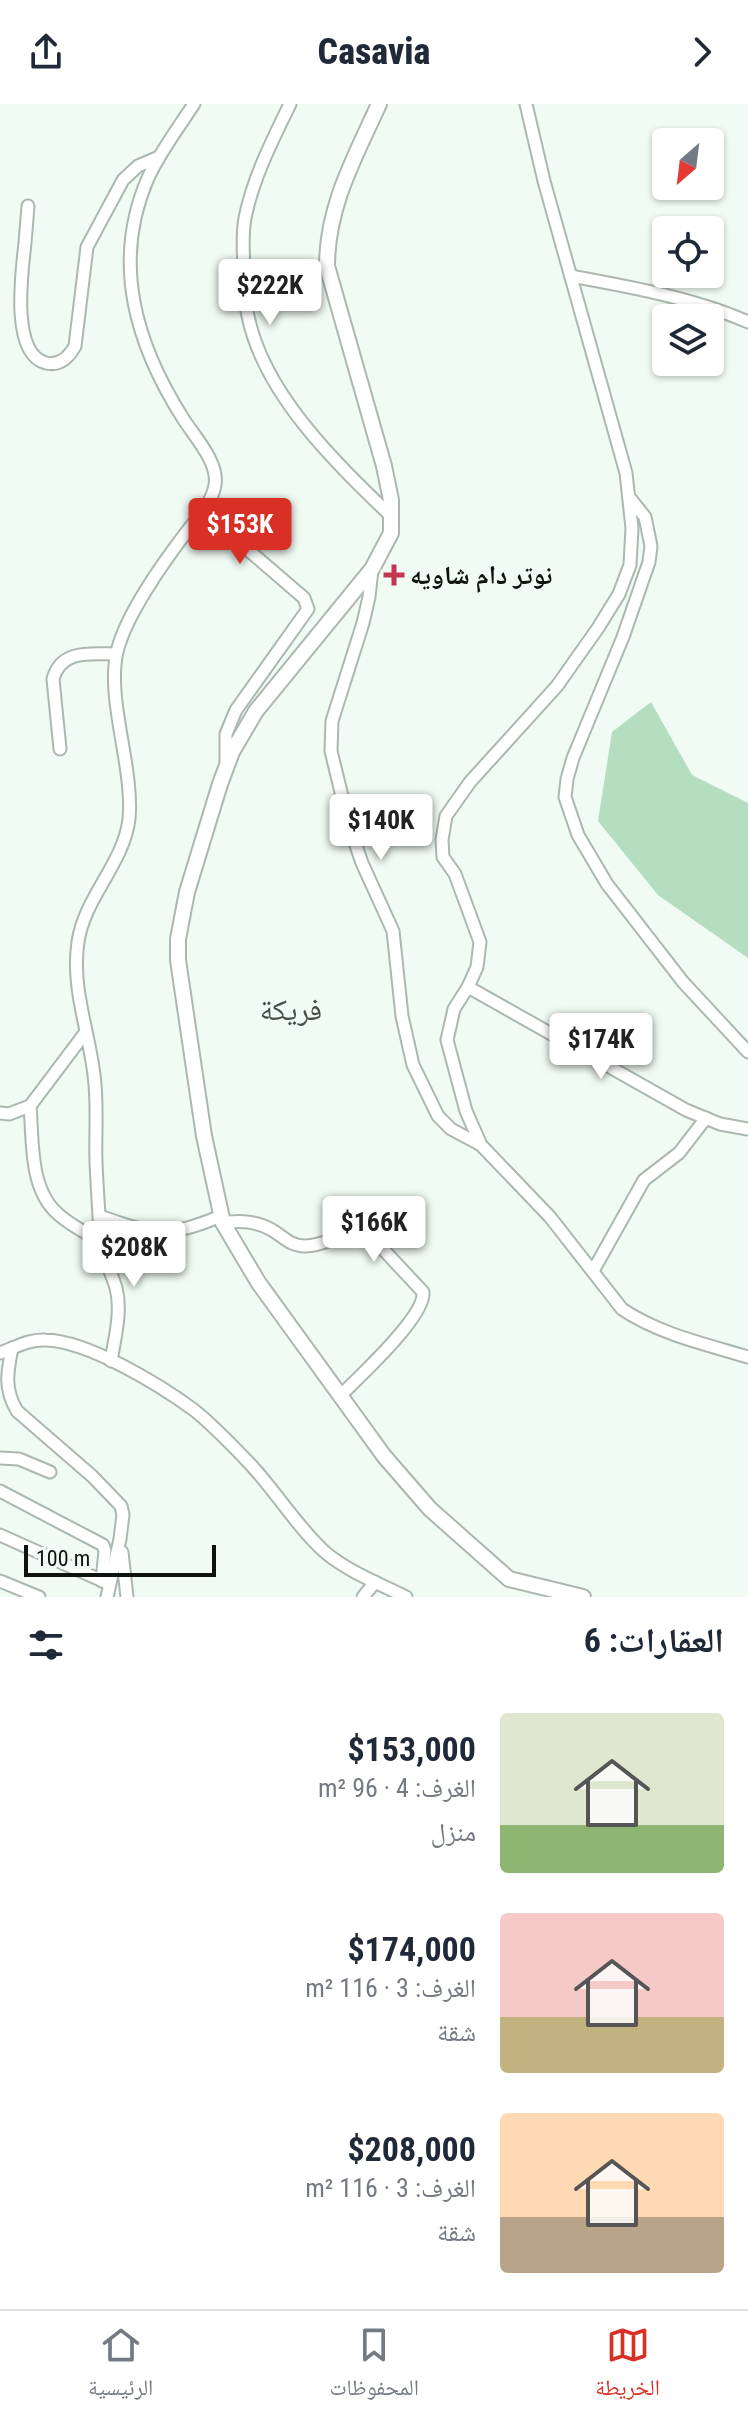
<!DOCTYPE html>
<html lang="ar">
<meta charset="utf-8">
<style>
body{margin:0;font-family:"Roboto Condensed","Noto Naskh Arabic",sans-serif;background:#f6f6f7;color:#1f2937;direction:rtl;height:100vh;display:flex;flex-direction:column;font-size:30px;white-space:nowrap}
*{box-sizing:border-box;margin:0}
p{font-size:26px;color:#747a83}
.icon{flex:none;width:44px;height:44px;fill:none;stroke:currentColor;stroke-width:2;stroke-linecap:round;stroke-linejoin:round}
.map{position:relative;height:1493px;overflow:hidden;direction:ltr}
.panel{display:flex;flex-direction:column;background:#fff;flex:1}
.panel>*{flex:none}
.needle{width:52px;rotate:208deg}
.buttons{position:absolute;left:652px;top:24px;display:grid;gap:16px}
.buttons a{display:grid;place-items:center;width:72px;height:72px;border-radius:8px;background:#fff;box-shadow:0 2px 6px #0004;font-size:40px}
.scale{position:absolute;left:24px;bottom:20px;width:192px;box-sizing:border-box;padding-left:8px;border:4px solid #0f1310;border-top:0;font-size:22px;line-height:28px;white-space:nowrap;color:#0f1310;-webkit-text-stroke:6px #effbf3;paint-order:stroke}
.price{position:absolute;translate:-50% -68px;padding:0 18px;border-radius:8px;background:#fff;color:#222;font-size:26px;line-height:52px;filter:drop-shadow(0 2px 4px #0008)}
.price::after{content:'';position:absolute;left:50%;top:48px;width:24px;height:18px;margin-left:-12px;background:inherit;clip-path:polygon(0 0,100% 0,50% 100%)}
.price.current{background:#d93025;color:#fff}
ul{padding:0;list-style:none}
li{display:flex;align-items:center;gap:24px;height:200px;padding:0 24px}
li span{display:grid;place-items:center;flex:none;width:224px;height:160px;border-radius:8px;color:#555}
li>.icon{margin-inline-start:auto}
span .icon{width:96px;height:96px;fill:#fffc;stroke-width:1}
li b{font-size:34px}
h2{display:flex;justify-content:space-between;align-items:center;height:96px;padding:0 24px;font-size:34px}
header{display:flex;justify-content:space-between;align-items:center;height:104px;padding:0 24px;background:#fff;font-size:36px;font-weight:800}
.dock{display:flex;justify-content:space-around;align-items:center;height:112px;border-top:2px solid #e0e1e3;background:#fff;font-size:22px;color:#747a83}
.dock a{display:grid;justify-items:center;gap:4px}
.dock .current{color:#d93025}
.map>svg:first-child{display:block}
.green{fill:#b5ddc0}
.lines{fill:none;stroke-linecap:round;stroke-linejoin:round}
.minor-casing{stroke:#acb8af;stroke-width:15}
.tertiary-casing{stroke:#acb8af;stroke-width:18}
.minor{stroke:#fff;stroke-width:11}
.tertiary{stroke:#fff;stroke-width:14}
.poi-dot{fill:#c53552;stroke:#effbf3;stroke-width:3}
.labels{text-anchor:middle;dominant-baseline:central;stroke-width:7;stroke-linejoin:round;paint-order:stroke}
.poi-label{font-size:26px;font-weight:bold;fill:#0f1310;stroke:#effbf3;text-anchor:start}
.quarter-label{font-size:30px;fill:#454f48;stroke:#effbf3}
</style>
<header><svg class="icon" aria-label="forward" viewBox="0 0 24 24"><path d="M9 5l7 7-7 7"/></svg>Casavia<svg class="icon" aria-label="share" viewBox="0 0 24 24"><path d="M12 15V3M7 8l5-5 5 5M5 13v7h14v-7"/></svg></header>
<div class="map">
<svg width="748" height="1493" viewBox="0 0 748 1493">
<rect width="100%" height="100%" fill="#effbf3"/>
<!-- green -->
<polygon class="green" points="651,598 692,671 748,699 748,854 658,791 598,717 612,628"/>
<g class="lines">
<defs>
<g id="minor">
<path d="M 290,0 C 272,37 253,74 245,114 C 242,130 243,147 244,163 C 245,179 244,196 248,212 C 264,291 337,360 392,413"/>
<path d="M 526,0 L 544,77 L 626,369 L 632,424 L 630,461 L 619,490 L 598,524 L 557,582 L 470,678 L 446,712 L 442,736 L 443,753 L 455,770 L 480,838 L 477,863 L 468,883 L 454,905 L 447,936 L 466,1007 L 481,1041 L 550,1113 L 622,1205 C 659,1230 705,1240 748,1253"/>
<path d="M 28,102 C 27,115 26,127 25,139 C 22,167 10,250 46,259 C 60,262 69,253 75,242 L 87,143 L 123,76 L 138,62 L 159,53"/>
<path d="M 571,172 C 631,183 693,194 748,218"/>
<polyline points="629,393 645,413 651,442 649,458 623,533 573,654 567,675 565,693 578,731 607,780 683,878 748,948"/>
<polyline points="203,407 304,494 308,505 236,606 226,630 226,658"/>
<polyline points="372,466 369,493 363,519 332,617 331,647 349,721 362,759 393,827 402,912 413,961 438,1012 451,1025 481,1041"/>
<path d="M 60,645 L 53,575 C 61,545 91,550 116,550"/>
<polyline points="468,883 686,1006 720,1020 748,1025"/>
<path d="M 30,1002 C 33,1036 29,1085 58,1110 C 70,1121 86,1129 100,1137"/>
<polyline points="0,1009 9,1010 30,1002 85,929"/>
<path d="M 100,1112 C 152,1131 168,1134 221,1112"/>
<path d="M 223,1119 C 241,1116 257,1117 272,1126 C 284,1133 290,1142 305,1142 C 326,1142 344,1127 366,1127 L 423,1188 C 426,1212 359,1273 340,1292"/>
<polyline points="593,1167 644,1076 679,1049 706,1014"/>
<path d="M 12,1244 C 7,1269 4,1285 17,1307 L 92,1372 L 121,1402 L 123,1411 L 120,1435 L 107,1493"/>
<path d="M 0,1249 C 16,1243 29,1235 46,1236 C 88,1237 160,1281 194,1306 C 214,1322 233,1342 251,1361 C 277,1389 297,1423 326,1449 C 349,1468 380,1480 406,1493"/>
<path d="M 111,1257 C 115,1233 122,1207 116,1184 C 111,1166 101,1151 100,1132 C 99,1108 97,1083 96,1058 C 95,1029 98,1000 94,971 C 89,927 71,884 78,838 C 84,794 124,759 129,715 C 134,664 106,595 117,548 C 125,512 165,456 188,426 C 198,413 212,399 215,381 C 219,359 195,333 184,316 C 136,241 111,159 148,74 C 160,48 178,24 194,0"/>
<polyline points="0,1354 19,1355 50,1368"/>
<polyline points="0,1387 103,1441 105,1447 102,1477"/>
<polyline points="0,1431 105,1478"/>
<polyline points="122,1448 127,1493"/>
<polyline points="0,1477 39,1493"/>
<polyline points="363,1493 375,1478"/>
</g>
<path id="tertiary" d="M 379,0 C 355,53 327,102 327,162 L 384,362 L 391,396 L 391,429 L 372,465 L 256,607 L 232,648 L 220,680 L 187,788 L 178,835 L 178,856 L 204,1032 L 223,1119 L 258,1178 L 384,1352 L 430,1405 L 509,1475 L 583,1493"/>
</defs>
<!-- minor casing -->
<use href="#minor" class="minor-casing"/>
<!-- tertiary casing -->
<use href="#tertiary" class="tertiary-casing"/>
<!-- minor -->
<use href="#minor" class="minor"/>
<!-- tertiary -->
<use href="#tertiary" class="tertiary"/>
</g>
<!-- markers -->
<path class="poi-dot" d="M390 459h8v8h8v8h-8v8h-8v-8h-8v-8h8z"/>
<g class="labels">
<!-- poi labels -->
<g class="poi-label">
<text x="410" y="471">نوتر دام شاويه</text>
</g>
<!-- quarter labels -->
<g class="quarter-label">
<text x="291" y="905">فريكة</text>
</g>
</g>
</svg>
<div class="buttons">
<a><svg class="needle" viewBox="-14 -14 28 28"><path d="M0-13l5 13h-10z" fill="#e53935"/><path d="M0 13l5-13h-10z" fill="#747a83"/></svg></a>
<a><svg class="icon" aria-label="locate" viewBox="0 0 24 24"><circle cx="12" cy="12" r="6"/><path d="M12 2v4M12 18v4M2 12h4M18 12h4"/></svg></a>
<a><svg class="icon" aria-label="layers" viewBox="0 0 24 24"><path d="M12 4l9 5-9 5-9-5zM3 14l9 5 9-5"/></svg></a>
</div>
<div class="scale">100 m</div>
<b class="price" style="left:270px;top:223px">$222K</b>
<b class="price current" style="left:240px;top:462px">$153K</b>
<b class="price" style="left:381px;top:758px">$140K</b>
<b class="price" style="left:601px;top:977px">$174K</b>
<b class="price" style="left:374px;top:1160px">$166K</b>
<b class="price" style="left:134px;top:1185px">$208K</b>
</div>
<section class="panel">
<h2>العقارات: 6<svg class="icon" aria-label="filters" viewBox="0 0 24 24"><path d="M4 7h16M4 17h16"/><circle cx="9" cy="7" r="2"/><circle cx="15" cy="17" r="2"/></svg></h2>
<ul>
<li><span style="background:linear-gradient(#dfe7d0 70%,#8fb573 0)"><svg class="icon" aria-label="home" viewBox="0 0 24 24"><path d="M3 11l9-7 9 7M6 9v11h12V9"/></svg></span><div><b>$153,000</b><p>الغرف: 4 · 96 m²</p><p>منزل</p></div></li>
<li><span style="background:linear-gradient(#f6c9c9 65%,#c2b280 0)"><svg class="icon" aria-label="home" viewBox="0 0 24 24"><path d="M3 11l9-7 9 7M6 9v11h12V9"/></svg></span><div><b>$174,000</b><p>الغرف: 3 · 116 m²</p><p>شقة</p></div></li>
<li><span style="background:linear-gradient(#ffd9b3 65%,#b9a48a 0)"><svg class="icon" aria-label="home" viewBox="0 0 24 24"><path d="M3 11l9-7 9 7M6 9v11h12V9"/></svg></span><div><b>$208,000</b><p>الغرف: 3 · 116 m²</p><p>شقة</p></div></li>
</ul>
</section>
<nav class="dock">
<a class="current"><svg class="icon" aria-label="map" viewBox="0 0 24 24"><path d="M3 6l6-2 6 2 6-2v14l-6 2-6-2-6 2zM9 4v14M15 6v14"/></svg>الخريطة</a>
<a><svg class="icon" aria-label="saved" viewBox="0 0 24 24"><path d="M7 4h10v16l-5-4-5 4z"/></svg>المحفوظات</a>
<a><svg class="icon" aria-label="home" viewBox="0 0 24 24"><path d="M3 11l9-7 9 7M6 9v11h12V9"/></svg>الرئيسية</a>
</nav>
